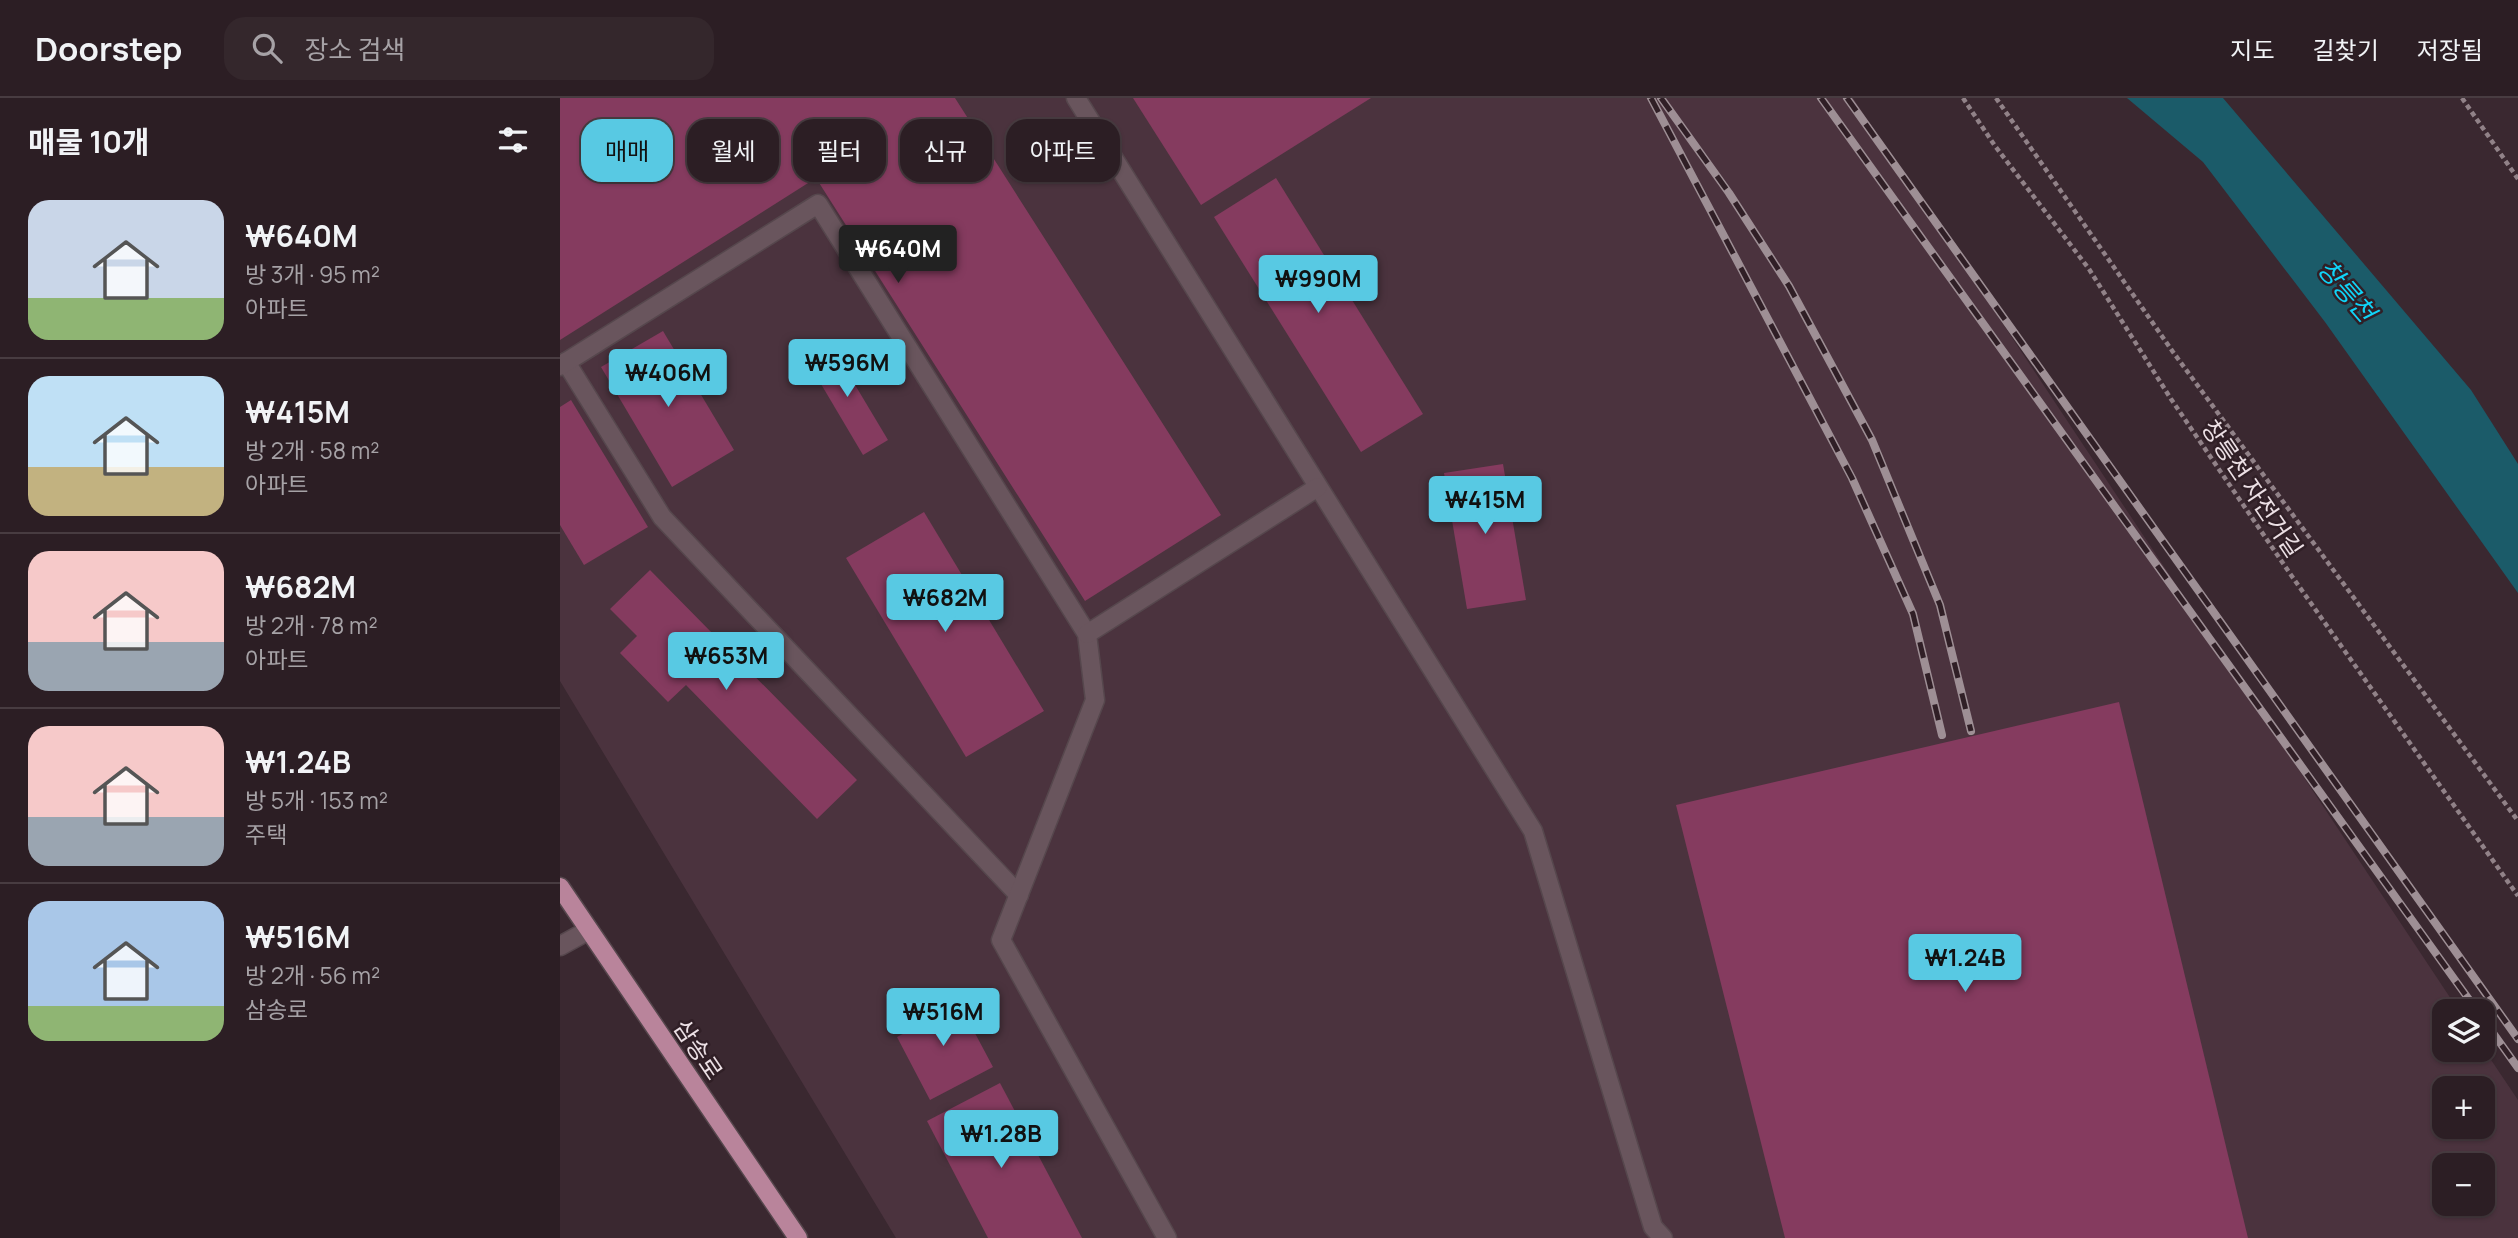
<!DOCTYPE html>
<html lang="ko">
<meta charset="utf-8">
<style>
body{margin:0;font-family:Manrope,"Noto Sans KR",sans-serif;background:#34272c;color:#f1f3f6;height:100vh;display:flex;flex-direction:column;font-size:26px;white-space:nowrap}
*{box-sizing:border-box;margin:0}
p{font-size:23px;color:#a6a2a6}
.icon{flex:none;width:38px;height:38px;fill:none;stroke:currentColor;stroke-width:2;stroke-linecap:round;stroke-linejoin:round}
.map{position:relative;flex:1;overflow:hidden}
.drawer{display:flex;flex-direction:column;background:#2c1e24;width:560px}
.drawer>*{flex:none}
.banner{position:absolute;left:21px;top:21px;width:665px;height:63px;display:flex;gap:14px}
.controls{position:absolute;left:1872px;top:901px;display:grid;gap:14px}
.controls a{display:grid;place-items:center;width:63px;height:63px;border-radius:14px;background:#2c1e24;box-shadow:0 2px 5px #0004,0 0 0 2px #483c41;font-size:35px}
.price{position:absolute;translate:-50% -60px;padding:0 16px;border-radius:7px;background:#58c9e3;color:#111;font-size:23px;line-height:46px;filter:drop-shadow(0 2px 4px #0008)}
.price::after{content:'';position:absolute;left:50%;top:42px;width:21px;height:16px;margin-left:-10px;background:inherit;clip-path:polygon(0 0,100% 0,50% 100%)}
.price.on{background:#222;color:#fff}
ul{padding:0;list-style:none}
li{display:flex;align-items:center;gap:21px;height:175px;padding:0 28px}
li+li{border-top:2px solid #483c41}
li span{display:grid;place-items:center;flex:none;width:196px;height:140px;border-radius:21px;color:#555}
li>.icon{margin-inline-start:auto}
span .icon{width:84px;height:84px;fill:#fffc;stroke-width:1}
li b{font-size:30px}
h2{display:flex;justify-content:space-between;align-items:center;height:84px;padding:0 28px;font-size:30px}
.pill{padding:0 24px;border-radius:21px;background:#2c1e24;box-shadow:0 2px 5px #0004,0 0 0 2px #483c41;font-size:24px;line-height:63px}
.pill.on{background:#58c9e3;color:#111}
header{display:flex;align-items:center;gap:42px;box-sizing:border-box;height:98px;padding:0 35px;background:#2c1e24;border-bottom:2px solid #483c41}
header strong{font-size:33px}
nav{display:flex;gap:38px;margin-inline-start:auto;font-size:24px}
.search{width:490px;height:63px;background:#34272c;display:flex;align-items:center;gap:18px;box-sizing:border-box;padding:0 24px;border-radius:21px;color:#a6a2a6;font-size:26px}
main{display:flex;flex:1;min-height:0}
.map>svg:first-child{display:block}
.built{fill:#4b333e;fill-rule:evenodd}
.water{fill:#1b5b69}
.building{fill:#853b5f}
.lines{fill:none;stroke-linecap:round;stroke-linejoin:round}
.minor-casing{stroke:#56474d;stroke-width:21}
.major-casing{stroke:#56474d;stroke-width:21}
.path{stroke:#918288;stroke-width:4.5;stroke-dasharray:5 3.5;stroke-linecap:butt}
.minor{stroke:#69555d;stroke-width:18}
.major{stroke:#b9849b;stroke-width:18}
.rail-casing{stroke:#9e8f95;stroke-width:8}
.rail{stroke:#301f26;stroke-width:5;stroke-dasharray:16;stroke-linecap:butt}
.labels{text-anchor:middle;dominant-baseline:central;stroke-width:5;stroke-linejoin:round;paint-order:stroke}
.street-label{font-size:24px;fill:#ece0e5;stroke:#301f26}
.water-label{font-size:26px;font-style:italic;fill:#10d4f7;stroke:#301f26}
</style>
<header>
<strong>Doorstep</strong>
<div class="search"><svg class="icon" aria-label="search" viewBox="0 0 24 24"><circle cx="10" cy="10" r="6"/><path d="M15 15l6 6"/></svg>장소 검색</div>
<nav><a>지도</a><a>길찾기</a><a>저장됨</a></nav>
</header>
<main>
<section class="drawer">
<h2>매물 10개<svg class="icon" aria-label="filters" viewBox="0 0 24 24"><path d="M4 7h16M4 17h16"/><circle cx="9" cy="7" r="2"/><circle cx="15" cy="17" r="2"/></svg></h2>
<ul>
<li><span style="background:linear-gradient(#c9d6e8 70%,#8fb573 0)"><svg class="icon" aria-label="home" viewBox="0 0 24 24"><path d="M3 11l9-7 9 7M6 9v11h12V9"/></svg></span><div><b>₩640M</b><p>방 3개 · 95 m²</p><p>아파트</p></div></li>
<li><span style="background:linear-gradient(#bfe0f5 65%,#c2b280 0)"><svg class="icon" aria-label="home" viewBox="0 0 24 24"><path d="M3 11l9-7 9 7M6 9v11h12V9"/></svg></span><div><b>₩415M</b><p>방 2개 · 58 m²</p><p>아파트</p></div></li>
<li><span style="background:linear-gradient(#f6c9c9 65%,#9aa5b1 0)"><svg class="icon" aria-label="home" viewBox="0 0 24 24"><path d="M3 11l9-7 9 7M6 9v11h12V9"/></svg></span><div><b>₩682M</b><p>방 2개 · 78 m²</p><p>아파트</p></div></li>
<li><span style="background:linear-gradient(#f6c9c9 65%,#9aa5b1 0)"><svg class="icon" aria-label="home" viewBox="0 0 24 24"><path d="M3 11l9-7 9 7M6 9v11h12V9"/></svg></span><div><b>₩1.24B</b><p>방 5개 · 153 m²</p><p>주택</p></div></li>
<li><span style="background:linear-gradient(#a9c7e8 75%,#8fb573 0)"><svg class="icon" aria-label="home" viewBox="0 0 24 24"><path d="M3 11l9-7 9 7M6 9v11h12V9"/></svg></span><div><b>₩516M</b><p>방 2개 · 56 m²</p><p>삼송로</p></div></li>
</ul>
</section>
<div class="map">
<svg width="1958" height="1140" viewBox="0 0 1958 1140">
<rect width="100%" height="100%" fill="#3a2830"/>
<!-- built -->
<path class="built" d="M 0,0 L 1293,0 L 1899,913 L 1885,914 L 1885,952 L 1923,950 L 1958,1002 L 1958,1140 L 336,1140 L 0,583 ZM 1885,990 L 1923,990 L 1923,1029 L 1885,1029 ZM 1885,1068 L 1923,1068 L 1923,1106 L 1885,1106 Z"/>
<!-- water -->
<polygon class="water" points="1567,0 1663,0 1911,292 1958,366 1958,495 1765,224 1643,64"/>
<!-- building -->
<g class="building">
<polygon points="0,0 395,0 661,417 525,503 256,80 0,242"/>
<polygon points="573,0 811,0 641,107"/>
<polygon points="716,80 863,316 801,354 654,119"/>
<polygon points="103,233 174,352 112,389 41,269"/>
<polygon points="270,245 328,342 303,357 245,259"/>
<polygon points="11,302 88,429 24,467 0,427 0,309"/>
<polygon points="943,366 966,502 907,511 884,375"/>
<polygon points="364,414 484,613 406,659 286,460"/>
<polygon points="90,472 297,682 257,721 126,587 108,604 60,555 77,538 50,511"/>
<polygon points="1559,604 1688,1140 1225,1140 1116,707"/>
<polygon points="370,899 380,918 400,907 433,969 370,1002 337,939 356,929 347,911"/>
<polygon points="440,985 522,1140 428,1140 367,1023"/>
</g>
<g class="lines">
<defs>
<g id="minor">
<polyline points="516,0 973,733 1093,1129 1103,1140"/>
<polyline points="6,264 102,419 459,797"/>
<polyline points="0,268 258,106 527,536 535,602 441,842 607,1140"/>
<polyline points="527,536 758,389"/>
<polyline points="0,848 29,832"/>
</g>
<polyline id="major" points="0,789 238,1140"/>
</defs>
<!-- minor casing -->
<use href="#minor" class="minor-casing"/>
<!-- major casing -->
<use href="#major" class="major-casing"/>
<!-- path -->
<g class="path">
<polyline points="1403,0 1435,48 1529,171 1611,301 1731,477 1958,798"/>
<polyline points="1436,0 1613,254 1958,723"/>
<polyline points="1902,0 1958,81"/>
</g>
<!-- minor -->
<use href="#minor" class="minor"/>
<!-- major -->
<use href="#major" class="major"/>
<defs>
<g id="rail">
<polyline points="1091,0 1292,380 1353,516 1382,637"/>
<polyline points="1101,0 1169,95 1229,188 1312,342 1380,507 1411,633"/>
<polyline points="1261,0 1918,914"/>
<polyline points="1287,0 1958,941"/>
<polyline points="1923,921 1958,970"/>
</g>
</defs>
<!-- rail casing -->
<use href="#rail" class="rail-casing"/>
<!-- rail -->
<use href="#rail" class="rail"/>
</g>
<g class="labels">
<!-- street labels -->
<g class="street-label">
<text transform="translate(1693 390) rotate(56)">창릉천 자전거길</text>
<text transform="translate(139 951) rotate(56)">삼송로</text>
</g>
<!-- water labels -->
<g class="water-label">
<text transform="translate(1787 192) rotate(49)">창릉천</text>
</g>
</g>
</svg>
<div class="controls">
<a><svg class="icon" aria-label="layers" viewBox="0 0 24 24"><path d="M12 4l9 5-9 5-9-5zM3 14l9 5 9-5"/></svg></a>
<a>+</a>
<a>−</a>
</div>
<b class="price on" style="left:338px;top:187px">₩640M</b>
<b class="price" style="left:758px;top:217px">₩990M</b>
<b class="price" style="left:287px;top:301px">₩596M</b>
<b class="price" style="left:108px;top:311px">₩406M</b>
<b class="price" style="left:925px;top:438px">₩415M</b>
<b class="price" style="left:385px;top:536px">₩682M</b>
<b class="price" style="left:166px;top:594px">₩653M</b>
<b class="price" style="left:1405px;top:896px">₩1.24B</b>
<b class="price" style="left:383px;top:950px">₩516M</b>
<b class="price" style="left:441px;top:1072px">₩1.28B</b>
<div class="banner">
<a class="pill on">매매</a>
<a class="pill">월세</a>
<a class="pill">필터</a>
<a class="pill">신규</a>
<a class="pill">아파트</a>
</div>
</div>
</main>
